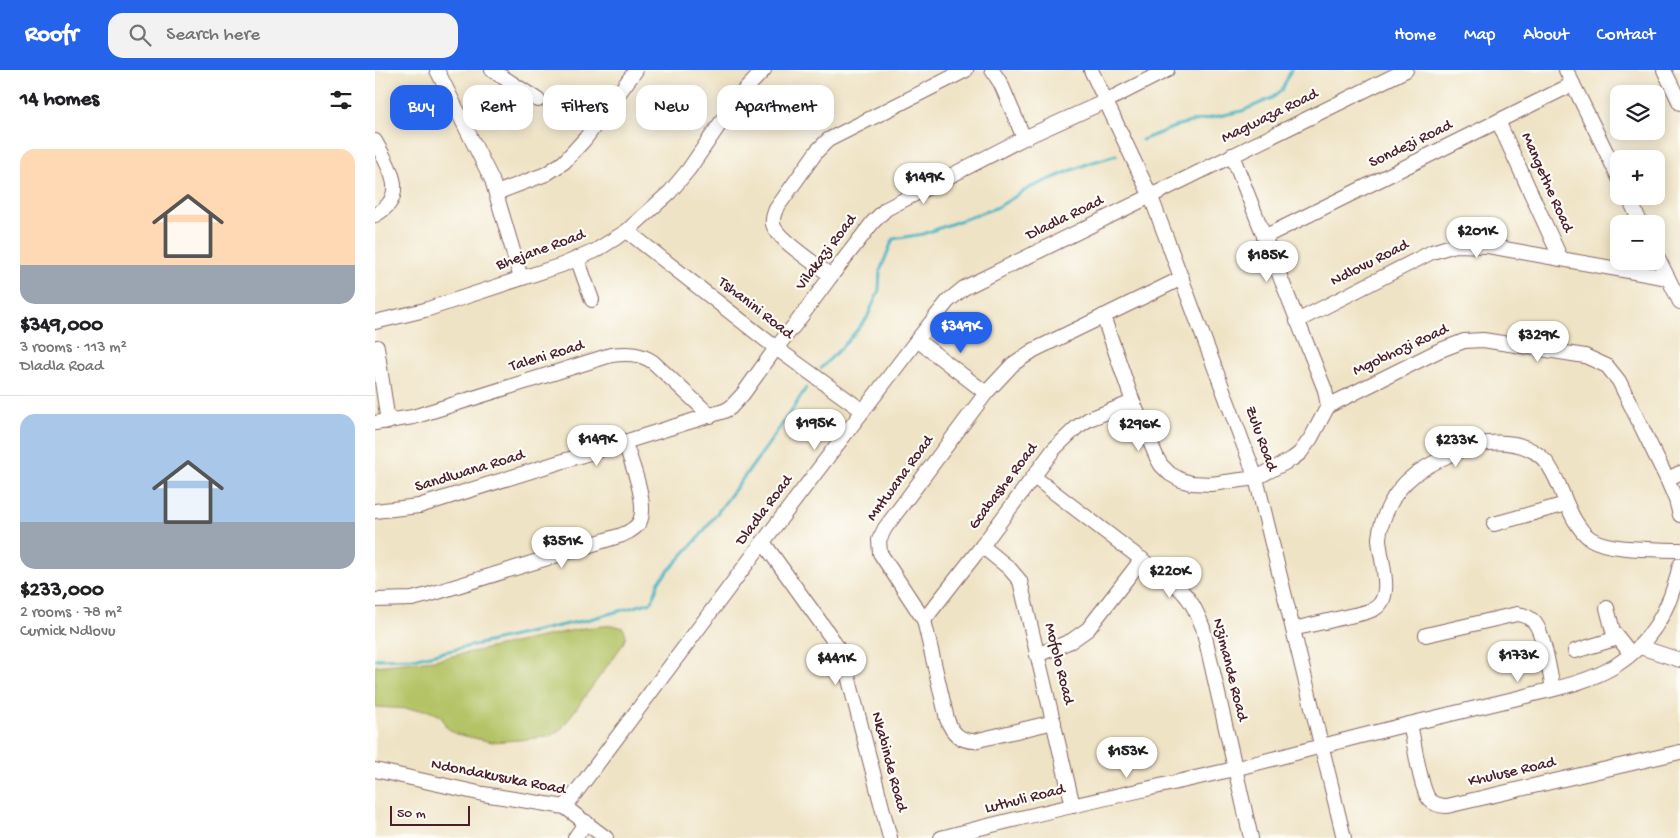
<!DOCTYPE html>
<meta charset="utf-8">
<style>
body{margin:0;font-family:"Gochi Hand",sans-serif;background:#f2f2f2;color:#202124;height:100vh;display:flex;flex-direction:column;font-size:19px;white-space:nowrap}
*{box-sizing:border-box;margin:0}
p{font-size:16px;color:#757577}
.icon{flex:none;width:28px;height:28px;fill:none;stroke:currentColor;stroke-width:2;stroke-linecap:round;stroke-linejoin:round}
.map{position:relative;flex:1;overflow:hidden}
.details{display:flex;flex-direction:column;background:#fff;width:375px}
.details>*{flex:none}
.hud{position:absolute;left:15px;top:15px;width:475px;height:45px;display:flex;gap:10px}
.fabs{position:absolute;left:1235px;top:15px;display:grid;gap:10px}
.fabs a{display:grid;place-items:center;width:55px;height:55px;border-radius:10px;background:#fff;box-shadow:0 2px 12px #0003;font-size:25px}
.scale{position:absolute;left:15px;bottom:12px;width:80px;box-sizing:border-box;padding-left:5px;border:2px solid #4a1f2b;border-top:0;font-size:14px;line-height:18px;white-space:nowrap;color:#4a1f2b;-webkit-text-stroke:4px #fdfcf7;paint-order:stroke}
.price{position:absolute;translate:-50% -42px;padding:0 11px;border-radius:18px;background:#fff;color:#222;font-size:16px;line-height:32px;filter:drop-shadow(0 1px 2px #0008)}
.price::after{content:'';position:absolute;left:50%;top:30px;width:15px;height:11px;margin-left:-8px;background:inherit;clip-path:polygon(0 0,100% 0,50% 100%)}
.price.selected{background:#2563eb;color:#fff}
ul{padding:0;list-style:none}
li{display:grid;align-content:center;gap:10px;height:265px;padding:0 20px}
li+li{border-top:1px solid #e0e0e0}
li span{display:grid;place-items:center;height:155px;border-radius:15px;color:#555}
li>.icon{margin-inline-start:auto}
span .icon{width:90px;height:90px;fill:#fffc;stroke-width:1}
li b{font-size:21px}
h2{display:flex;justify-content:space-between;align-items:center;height:60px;padding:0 20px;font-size:21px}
.pill{padding:0 18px;border-radius:15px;background:#fff;box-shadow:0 2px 12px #0003;font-size:18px;line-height:45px}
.pill.selected{background:#2563eb;color:#fff}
header{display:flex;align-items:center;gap:30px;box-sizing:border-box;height:70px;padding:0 25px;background:#2563eb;color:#fff}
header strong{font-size:24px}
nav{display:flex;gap:28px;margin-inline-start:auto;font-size:18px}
.search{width:350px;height:45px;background:#f2f2f2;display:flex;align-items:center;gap:12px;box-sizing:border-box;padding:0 18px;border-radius:15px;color:#757577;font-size:19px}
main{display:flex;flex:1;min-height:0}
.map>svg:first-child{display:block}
.green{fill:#b4c365;stroke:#7f7148}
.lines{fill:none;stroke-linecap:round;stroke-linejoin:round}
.stream{stroke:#47b4c3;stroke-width:3}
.minor-casing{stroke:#846461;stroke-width:16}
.minor{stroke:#fff;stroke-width:14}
.labels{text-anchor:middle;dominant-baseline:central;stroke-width:4.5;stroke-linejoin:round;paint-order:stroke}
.street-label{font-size:16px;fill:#4a1f2b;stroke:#fdfcf7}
</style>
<header>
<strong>Roofr</strong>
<div class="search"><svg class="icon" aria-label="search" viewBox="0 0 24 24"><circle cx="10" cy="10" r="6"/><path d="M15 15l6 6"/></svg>Search here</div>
<nav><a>Home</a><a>Map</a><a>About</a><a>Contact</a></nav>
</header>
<main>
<section class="details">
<h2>14 homes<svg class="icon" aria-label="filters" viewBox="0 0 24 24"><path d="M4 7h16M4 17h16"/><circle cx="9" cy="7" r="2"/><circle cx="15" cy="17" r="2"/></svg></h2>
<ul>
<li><span style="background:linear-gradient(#ffd9b3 75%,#9aa5b1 0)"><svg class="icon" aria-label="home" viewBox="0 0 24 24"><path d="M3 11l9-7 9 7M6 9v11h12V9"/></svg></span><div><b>$349,000</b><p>3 rooms · 113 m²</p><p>Dladla Road</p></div></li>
<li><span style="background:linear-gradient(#a9c7e8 70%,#9aa5b1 0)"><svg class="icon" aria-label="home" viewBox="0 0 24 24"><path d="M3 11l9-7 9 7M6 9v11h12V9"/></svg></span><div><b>$233,000</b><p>2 rooms · 78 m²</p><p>Curnick Ndlovu</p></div></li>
</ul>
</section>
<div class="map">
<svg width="1305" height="768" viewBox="0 0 1305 768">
<rect width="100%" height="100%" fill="#fdfcf7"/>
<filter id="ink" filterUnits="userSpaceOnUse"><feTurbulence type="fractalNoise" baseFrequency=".02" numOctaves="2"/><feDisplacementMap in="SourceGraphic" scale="10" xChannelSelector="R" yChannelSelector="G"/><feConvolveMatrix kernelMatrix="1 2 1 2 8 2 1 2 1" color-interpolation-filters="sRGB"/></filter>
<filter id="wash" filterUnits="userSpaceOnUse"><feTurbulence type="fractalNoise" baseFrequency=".0096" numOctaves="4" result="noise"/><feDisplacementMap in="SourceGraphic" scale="20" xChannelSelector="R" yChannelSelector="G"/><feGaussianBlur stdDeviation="1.12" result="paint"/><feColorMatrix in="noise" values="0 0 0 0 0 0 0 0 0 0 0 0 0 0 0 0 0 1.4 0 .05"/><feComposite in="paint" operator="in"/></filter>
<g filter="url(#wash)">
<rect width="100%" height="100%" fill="#efe3c5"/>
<!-- green -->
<path class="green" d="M 238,555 L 248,558 C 253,565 250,570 246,577 L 187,658 L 177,665 L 155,669 L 117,672 L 81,664 L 71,657 L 66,646 L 51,640 L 0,637 L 0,596 L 59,590 L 209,558 Z"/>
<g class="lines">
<!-- stream -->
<g class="stream">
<polyline points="767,70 807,54 867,41 897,28 907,20 916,0"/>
<polyline points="446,298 472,272 492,248 504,220 505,201 518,169 548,164 623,137 654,118 712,94 741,85"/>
<polyline points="0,589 42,588 215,549 277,532 284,511 325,466 390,379 419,337 431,318"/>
</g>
</g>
</g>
<g filter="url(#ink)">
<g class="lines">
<defs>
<g id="minor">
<polyline points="62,0 117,110 146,208"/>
<polyline points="117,0 163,30"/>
<polyline points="617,0 626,14 649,68"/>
<polyline points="716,0 776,127 881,408 969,768"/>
<polyline points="1191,0 1244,108"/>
<polyline points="1289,0 1305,33"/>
<polyline points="1123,51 1186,189"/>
<path d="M 0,71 C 14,97 35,126 0,145"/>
<polyline points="857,85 950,320 953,336"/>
<polyline points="121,123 171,104 189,92 210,69 261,0"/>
<polyline points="1253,126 1266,154"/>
<polyline points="252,161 401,278 488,341"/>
<polyline points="889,167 1198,14"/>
<polyline points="1281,184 1305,232"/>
<polyline points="202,188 217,230"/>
<path d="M 456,206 C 443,195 401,169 398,154 C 397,148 399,144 401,139 L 442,81 L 453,70 L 591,0"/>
<polyline points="728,246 758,332 782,388 786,395 795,404 806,410 816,413 836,414 881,408 917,389 925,383 936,368 953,336 1063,281 1089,271 1108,270 1210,286 1232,296 1244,311 1292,409 1301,430 1305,445"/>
<polyline points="922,251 1057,182 1080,175 1113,176 1293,208"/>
<polyline points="0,252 50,240 187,195 220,181 252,161 295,122 314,99 364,26 389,0"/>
<polyline points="542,270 611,323"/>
<polyline points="2,277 13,352"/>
<path d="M 0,353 L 38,347 L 236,285 C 252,283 265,283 278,292 L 336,346"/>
<path d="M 659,407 L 800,515 C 815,527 821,540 828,558 L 876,768"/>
<polyline points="1292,409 1305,403"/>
<polyline points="0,441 44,436 349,341 355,338 368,324 401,278 422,252 456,206 498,152 511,139 649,68 731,31 792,0"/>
<polyline points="1119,454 1191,434"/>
<polyline points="388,472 456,567 463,579 471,598 515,768"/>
<polyline points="607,476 634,498 645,511 698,736"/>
<path d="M 0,530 L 37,529 L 53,525 L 247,465 C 254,462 262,458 265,451 C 273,433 256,392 250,373"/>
<polyline points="1232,538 1238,561 1256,584"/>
<polyline points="549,550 607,476 679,379 702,357 714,349 758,332"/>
<path d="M 918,559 C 934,555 950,552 966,548 C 977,545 989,544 999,539 C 1021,527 1004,487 1004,468 C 1005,456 1009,446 1014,436 C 1028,407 1050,397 1076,384 C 1096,374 1116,370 1139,374 C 1181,382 1181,417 1199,449 C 1203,456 1208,464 1216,469 C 1235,481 1281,479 1305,480"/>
<path d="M 1051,565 L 1142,544 C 1150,545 1155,547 1160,553 C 1169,565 1175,603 1178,619"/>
<polyline points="1265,577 1305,590"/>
<polyline points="1200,581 1243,568"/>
<polyline points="662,585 696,571 713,559 767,489"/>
<path d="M 679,652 L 599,671 C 585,671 577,663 572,649 L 549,550 L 505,483 L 504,470 L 510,458 L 611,323 L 638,294 L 659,280 L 807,208"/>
<path d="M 1035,654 C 1039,670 1045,718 1054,729 C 1059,735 1065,736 1072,736 L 1305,682"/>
<polyline points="0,700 108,724 190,737 231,768"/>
<path d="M 190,737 L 388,472 L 542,270 L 573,231 L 589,218 C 737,146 883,72 1031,0"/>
<polyline points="200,768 211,752"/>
<path d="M 566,768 C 663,742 761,722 859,699 C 917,684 976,668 1034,654 C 1072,645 1109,636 1147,627 C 1178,619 1212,613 1240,596 C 1277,573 1296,537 1305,495"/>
</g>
</defs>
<!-- minor casing -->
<use href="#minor" class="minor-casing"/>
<!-- minor -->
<use href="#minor" class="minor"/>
</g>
</g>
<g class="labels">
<!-- street labels -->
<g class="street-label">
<text transform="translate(895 47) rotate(-26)">Magwaza Road</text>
<text transform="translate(1036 75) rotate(-26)">Sondezi Road</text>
<text transform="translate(1171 113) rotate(66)">Mangethe Road</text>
<text transform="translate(690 149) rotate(-26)">Dladla Road</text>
<text transform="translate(166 181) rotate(-20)">Bhejane Road</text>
<text transform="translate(452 183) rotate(-53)">Vilakazi Road</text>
<text transform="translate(995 194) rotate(-27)">Ndlovu Road</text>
<text transform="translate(380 239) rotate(38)">Tshanini Road</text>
<text transform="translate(1026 281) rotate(-25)">Mgobhozi Road</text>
<text transform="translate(172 287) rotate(-17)">Taleni Road</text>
<text transform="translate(885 369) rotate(70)">Zulu Road</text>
<text transform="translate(95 402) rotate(-17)">Sandlwana Road</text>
<text transform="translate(526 409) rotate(-54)">Mntwana Road</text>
<text transform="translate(629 417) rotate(-53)">Gcabashe Road</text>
<text transform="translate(390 441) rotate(-53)">Dladla Road</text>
<text transform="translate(683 594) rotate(76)">Mofolo Road</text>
<text transform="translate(854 600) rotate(76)">Nzimande Road</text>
<text transform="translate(513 692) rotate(75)">Nkabinde Road</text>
<text transform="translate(1137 703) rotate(-13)">Khuluse Road</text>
<text transform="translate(123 708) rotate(11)">Ndondakusuka Road</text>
<text transform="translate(650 730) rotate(-14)">Luthuli Road</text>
</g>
</g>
</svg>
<div class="fabs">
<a><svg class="icon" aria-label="layers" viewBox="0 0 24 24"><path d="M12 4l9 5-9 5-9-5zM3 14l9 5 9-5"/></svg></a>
<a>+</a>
<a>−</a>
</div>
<div class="scale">50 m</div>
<b class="price" style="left:549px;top:135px">$149K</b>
<b class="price" style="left:1102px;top:189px">$201K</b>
<b class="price" style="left:892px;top:213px">$185K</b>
<b class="price selected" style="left:586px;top:284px">$349K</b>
<b class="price" style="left:1163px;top:293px">$329K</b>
<b class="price" style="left:440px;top:381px">$195K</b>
<b class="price" style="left:764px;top:382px">$296K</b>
<b class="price" style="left:222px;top:397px">$149K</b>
<b class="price" style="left:1081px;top:398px">$233K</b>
<b class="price" style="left:187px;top:499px">$351K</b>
<b class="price" style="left:795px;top:529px">$220K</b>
<b class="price" style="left:1143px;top:613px">$173K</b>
<b class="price" style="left:461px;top:616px">$441K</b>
<b class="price" style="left:752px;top:709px">$153K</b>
<div class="hud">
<a class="pill selected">Buy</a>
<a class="pill">Rent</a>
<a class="pill">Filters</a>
<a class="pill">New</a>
<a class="pill">Apartment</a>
</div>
</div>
</main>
